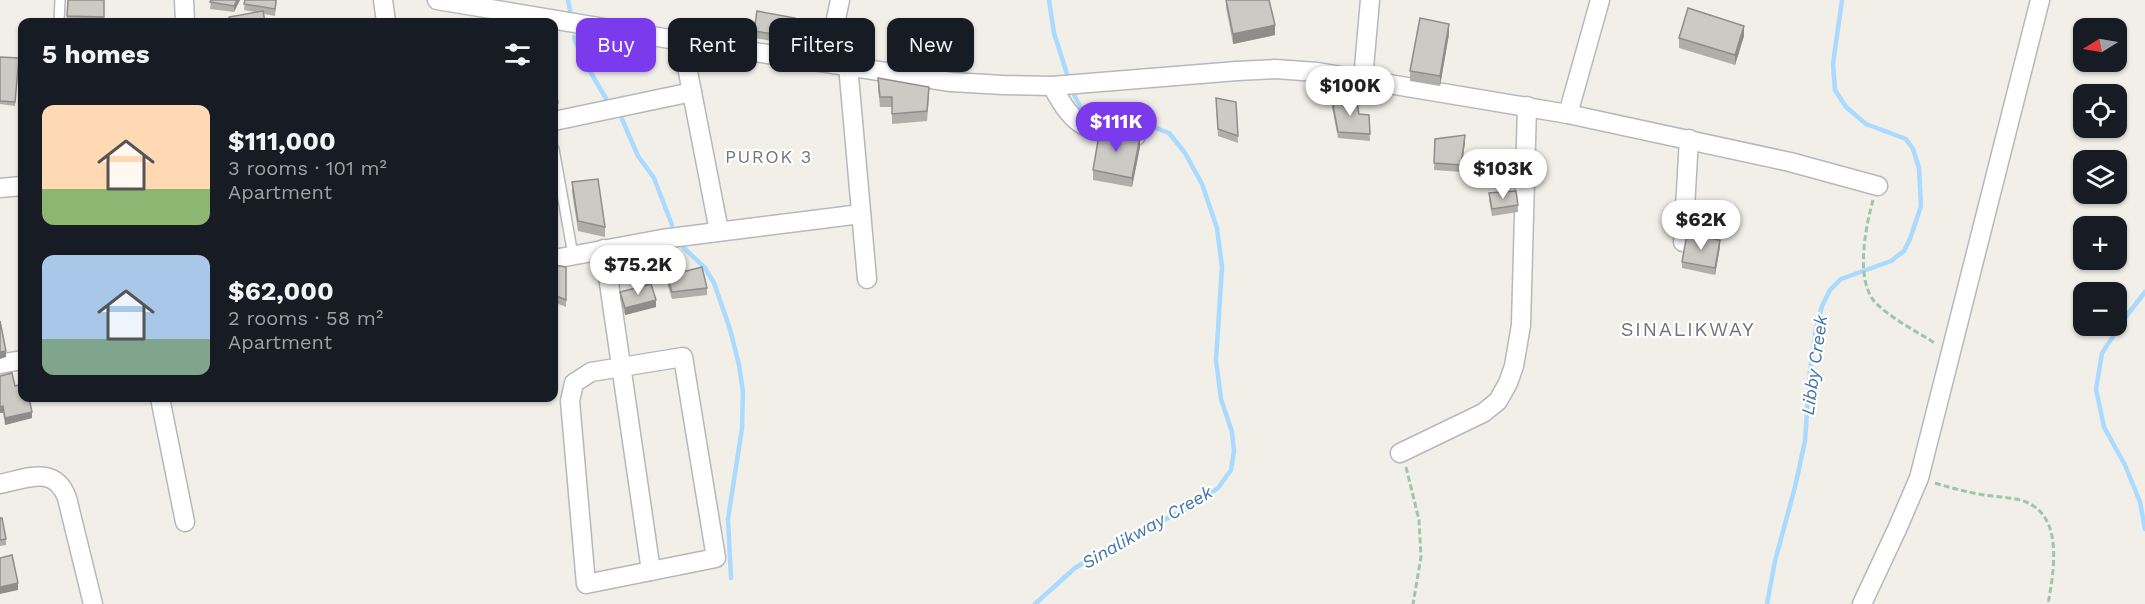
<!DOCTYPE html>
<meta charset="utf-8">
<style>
body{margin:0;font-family:"Work Sans",sans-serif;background:#242831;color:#f1f3f6;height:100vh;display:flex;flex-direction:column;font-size:22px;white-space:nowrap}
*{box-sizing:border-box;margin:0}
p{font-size:20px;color:#9ea1a6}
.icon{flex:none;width:33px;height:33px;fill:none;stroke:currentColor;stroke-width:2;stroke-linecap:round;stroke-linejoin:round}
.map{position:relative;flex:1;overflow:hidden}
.panel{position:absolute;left:18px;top:18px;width:540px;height:384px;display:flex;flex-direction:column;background:#171b24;border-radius:12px;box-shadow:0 2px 4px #0004}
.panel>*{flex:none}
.banner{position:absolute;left:576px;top:18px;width:570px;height:54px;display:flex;gap:12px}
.needle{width:39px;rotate:259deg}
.fabs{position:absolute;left:2073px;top:18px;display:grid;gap:12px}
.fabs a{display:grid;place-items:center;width:54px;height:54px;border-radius:12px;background:#171b24;box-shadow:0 2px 4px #0004;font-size:30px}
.price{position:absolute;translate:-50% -51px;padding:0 14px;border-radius:21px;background:#fff;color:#222;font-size:20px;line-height:39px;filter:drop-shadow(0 2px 3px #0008)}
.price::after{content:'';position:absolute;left:50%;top:36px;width:18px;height:14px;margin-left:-9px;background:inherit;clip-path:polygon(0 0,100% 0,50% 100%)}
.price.selected{background:#7c3aed;color:#fff}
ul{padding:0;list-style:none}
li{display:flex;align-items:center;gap:18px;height:150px;padding:0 24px}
li span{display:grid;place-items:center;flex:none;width:168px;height:120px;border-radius:12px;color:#555}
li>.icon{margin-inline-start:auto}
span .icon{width:72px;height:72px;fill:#fffc;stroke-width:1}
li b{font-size:26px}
h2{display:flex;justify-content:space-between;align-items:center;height:72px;padding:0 24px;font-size:26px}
.pill{padding:0 21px;border-radius:12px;background:#171b24;box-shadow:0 2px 4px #0004;font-size:21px;line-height:54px}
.pill.selected{background:#7c3aed;color:#fff}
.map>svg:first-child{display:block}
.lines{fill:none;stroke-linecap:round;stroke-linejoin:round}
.stream{stroke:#aadaff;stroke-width:4.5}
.service-casing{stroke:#b5b8bc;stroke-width:12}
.minor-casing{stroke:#b5b8bc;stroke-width:21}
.path{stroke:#9cc7a9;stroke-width:3;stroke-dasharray:6 3;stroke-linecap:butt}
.service{stroke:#fff;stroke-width:9}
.minor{stroke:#fff;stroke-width:18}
.wall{fill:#afaea9}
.shaded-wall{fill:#8f8d8a}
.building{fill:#cccac5;stroke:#8f8d8a;stroke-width:1.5}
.labels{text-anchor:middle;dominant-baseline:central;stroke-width:4.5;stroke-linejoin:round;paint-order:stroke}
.neighbourhood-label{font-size:18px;letter-spacing:1.5px;fill:#70757a;stroke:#fff}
.water-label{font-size:18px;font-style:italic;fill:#4174aa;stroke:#fff}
.quarter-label{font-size:20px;letter-spacing:1.5px;fill:#70757a;stroke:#fff}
</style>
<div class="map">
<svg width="2145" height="604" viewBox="0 0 2145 604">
<rect width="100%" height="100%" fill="#f1efe8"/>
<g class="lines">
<!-- stream -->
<g class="stream">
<polyline points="568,0 571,15"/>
<polyline points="1049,0 1054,33 1067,74"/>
<polyline points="574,37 580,54 608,102"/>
<polyline points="622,119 638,156 654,178 672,225"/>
<polyline points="684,248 705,268 714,283 730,329 739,365 743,392 742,428 728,519 731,578"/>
<polyline points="2145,292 2128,314 2102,353 2096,389 2104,427 2125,465 2140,502 2145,529"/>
<polyline points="1035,604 1075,568 1113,545 1192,506 1218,488 1231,470 1234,451 1232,432 1221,399 1216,360 1222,267 1217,228 1202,184 1185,153 1169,133 1148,125 1091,116 1082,110 1071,89"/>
<polyline points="1767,604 1775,561 1795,487 1805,441 1810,370 1816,329 1822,306 1830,290 1841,279 1891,261 1904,251 1910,239 1921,206 1919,168 1913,149 1906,139 1866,124 1846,107 1835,90 1833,64 1842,0"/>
</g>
<defs>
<g id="service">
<polyline points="59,22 60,0"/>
<polyline points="554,149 573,255"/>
</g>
<g id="minor">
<polyline points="184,0 185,22"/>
<polyline points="383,0 386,22"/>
<polyline points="437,0 682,41 951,82 1003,85 1052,86 1237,71 1275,69 1317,72 1568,114 1790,162 1878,186"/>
<polyline points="682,41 719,231"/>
<polyline points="827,62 840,0"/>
<polyline points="848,65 867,279"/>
<polyline points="1363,79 1370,0"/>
<path d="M 1052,86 C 1076,131 1088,131 1136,136"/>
<polyline points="1568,114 1600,0"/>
<polyline points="554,121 692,92"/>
<polyline points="0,188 22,186"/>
<polyline points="1683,242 1689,139"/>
<polyline points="604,249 651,571"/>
<polyline points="554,259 662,239 861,214"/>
<polygon points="683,357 716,558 586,584 570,401 574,383 591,372"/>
<polyline points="0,364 22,360"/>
<polyline points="160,398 185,522"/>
<polyline points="1400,453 1483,413 1498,401 1508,383 1514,366 1521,325 1527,106"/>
<path d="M 0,484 C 26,479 55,464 67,498 L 93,604"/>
<polyline points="1862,604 1898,527 1919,478 2040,0"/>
</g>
</defs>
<!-- service casing -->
<use href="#service" class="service-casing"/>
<!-- minor casing -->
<use href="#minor" class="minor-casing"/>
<!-- path -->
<g class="path">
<path d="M 1873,200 C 1866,226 1855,277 1874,301 C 1888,317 1918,332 1936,344"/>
<polyline points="1406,467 1419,520 1421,557 1413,604"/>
<path d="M 1935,483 C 1951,488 1967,492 1984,495 C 1996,497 2009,497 2020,500 C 2065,512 2054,570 2048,604"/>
</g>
<!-- service -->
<use href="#service" class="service"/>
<!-- minor -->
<use href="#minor" class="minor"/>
</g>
<!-- wall -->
<g class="wall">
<polygon points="104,0 104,22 67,22 67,16"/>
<polygon points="211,0 240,0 234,12 210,9"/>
<polygon points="245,0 277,0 275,16 244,10"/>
<polygon points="1226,0 1269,0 1275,35 1233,44 1226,7"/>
<polygon points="795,25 791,44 754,38 754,31"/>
<polygon points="1449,34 1440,86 1410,81 1410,71"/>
<polygon points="1744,36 1735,65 1679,48 1679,38"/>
<polygon points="0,57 19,58 15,106 0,104"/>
<polygon points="878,78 929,97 927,121 892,124 892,107 880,107 878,88"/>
<polygon points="554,80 558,103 558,110 554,111"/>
<polygon points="1332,100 1359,114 1369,115 1370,141 1338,138 1332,107"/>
<polygon points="1236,102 1238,143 1218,136 1216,105"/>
<polygon points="1435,139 1465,142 1461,172 1434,170"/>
<polygon points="1140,147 1132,187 1093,180 1093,170"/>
<polygon points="572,182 605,227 605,237 578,231 572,192"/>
<polygon points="1489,193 1518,205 1518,212 1492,216 1489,200"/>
<polygon points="1720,247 1715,275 1682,268 1682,262"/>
<polygon points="554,265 566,267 566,307 554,302"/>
<polygon points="667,276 707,288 707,295 672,299 667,283"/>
<polygon points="620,292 656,307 625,315 620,299"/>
<polygon points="0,376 15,386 32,418 5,425 3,413"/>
<polygon points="0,518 6,539 6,545 0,546"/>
</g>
<!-- shaded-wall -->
<g class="shaded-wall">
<polygon points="237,0 240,0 234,12 234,6"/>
<polygon points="795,18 795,25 791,44 791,37"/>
<polygon points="1449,24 1449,34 1440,86 1440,76"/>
<polygon points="1275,25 1275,35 1233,44 1233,34"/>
<polygon points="1744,26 1744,36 1735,65 1735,55"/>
<polygon points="1465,135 1465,142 1461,172 1461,165"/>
<polygon points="1140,137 1140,147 1132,187 1132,178"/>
<polygon points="1720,240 1720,247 1715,275 1715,268"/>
<polygon points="656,300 656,307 625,315 625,308"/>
<polygon points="6,351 6,357 0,359 0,352"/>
<polygon points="3,406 3,413 0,413 0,407"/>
<polygon points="32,412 32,418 5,425 5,418"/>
<polygon points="18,583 18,590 0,594 0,587"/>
</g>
<!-- building -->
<g class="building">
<polygon points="68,0 104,0 104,17 67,16"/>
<polygon points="211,0 237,0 234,6 210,2"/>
<polygon points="245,0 276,0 275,9 244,4"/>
<polygon points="1226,0 1269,0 1275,25 1233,34"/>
<polygon points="1688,8 1744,26 1735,55 1679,38"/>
<polygon points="263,11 265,22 230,22 229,17"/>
<polygon points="757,11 795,18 791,37 754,31"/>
<polygon points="1420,18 1449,24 1440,76 1410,71"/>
<polygon points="0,57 19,58 15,102 0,101"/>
<polygon points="878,78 929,87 927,111 892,114 892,97 880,97"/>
<polygon points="554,80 558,103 554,104"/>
<polygon points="1356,96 1359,114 1369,115 1370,134 1338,132 1332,100"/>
<polygon points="1216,98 1236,102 1238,136 1218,129"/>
<polygon points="1100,129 1140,137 1132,178 1093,170"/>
<polygon points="1465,135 1461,165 1434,163 1435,139"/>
<polygon points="598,179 605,227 578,221 572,182"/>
<polygon points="1516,191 1518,205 1492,209 1489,193"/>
<polygon points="1687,234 1720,240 1715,268 1682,262"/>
<polygon points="554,265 566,267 566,300 554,295"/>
<polygon points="702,267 707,288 672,292 667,276"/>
<polygon points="651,284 656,300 625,308 620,292"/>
<polygon points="0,321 6,351 0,352"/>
<polygon points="12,373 15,386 22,384 22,398 29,398 32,412 5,418 3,406 0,407 0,376"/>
<polygon points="0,518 2,518 6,539 0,540"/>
<polygon points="12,555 18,583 0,587 0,558"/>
</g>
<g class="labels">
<!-- neighbourhood labels -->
<g class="neighbourhood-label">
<text x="769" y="156">PUROK 3</text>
</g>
<!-- water labels -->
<g class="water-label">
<text transform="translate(1814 365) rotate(-82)">Libby Creek</text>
<text transform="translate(1147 527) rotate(-30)">Sinalikway Creek</text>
</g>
<!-- quarter labels -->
<g class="quarter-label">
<text x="1688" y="329">SINALIKWAY</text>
</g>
</g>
</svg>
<div class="fabs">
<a><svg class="needle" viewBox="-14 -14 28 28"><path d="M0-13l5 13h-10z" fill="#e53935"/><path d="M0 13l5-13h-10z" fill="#9ea1a6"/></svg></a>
<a><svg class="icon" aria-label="locate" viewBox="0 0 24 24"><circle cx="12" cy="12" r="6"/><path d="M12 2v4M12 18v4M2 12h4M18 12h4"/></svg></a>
<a><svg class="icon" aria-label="layers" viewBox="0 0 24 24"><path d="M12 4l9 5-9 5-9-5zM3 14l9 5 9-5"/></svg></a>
<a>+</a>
<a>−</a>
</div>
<b class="price" style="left:1350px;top:117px">$100K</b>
<b class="price selected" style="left:1116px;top:153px">$111K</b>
<b class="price" style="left:1503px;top:200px">$103K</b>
<b class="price" style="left:1701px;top:251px">$62K</b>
<b class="price" style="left:638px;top:296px">$75.2K</b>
<div class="banner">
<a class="pill selected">Buy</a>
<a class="pill">Rent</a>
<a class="pill">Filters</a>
<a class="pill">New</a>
</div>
<section class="panel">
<h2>5 homes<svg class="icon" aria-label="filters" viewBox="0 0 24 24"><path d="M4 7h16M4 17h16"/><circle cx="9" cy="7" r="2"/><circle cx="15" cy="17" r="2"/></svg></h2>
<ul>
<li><span style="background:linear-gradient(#ffd9b3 70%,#8fb573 0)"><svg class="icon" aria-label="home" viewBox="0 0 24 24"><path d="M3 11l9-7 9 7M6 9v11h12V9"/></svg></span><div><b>$111,000</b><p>3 rooms · 101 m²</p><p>Apartment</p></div></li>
<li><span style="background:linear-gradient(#a9c7e8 70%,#7fa58c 0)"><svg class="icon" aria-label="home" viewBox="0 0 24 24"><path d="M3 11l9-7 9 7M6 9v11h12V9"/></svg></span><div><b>$62,000</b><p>2 rooms · 58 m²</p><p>Apartment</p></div></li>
</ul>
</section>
</div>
